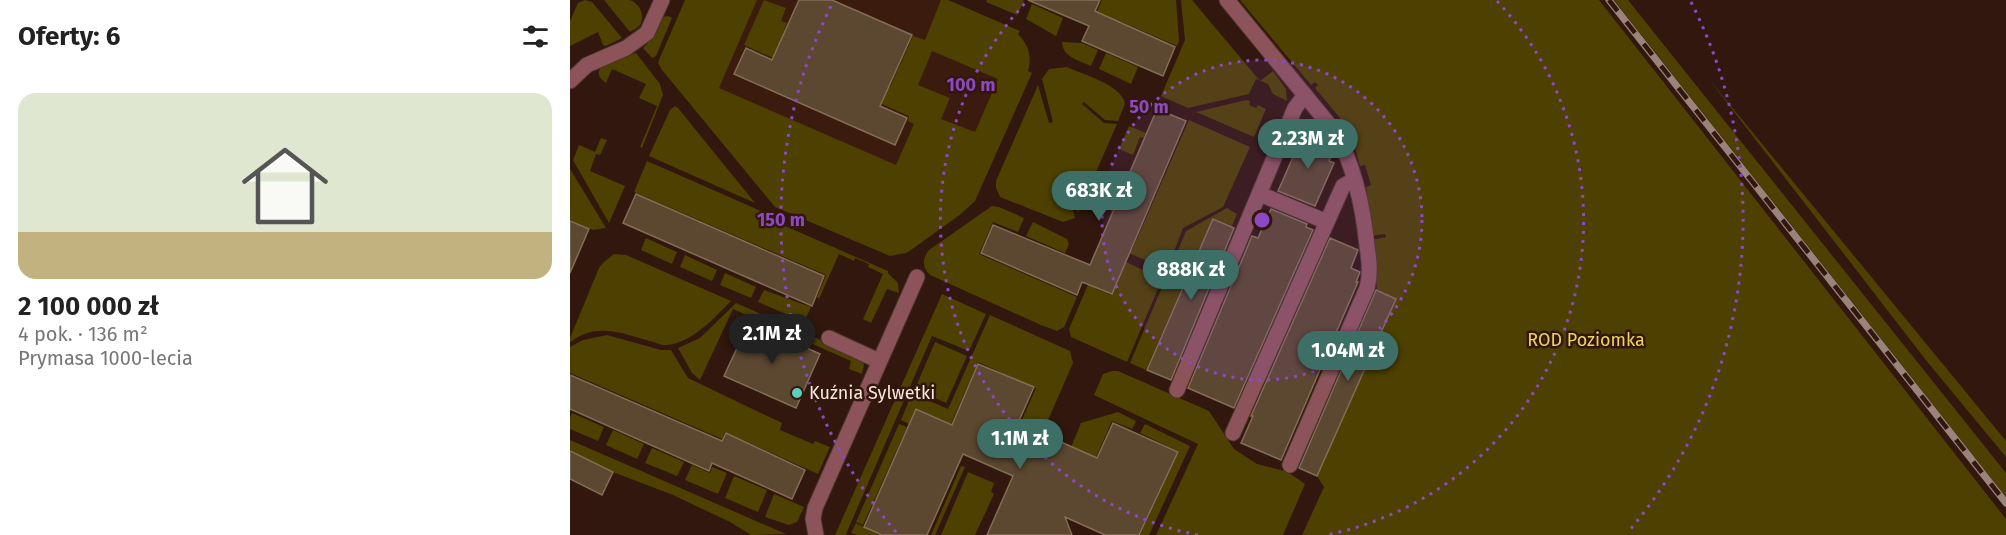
<!DOCTYPE html>
<html lang="pl">
<meta charset="utf-8">
<style>
body{margin:0;font-family:"Fira Sans",sans-serif;background:#f6f6f6;color:#222;height:100vh;display:flex;flex-direction:column;font-size:22px;white-space:nowrap}
*{box-sizing:border-box;margin:0}
p{font-size:20px;color:#767676}
.icon{flex:none;width:33px;height:33px;fill:none;stroke:currentColor;stroke-width:2;stroke-linecap:round;stroke-linejoin:round}
.map{position:relative;flex:1;overflow:hidden}
.sheet{display:flex;flex-direction:column;background:#fff;width:570px}
.sheet>*{flex:none}
.price{position:absolute;translate:-50% -51px;padding:0 14px;border-radius:21px;background:#3d6f66;color:#fff;font-size:20px;line-height:39px;filter:drop-shadow(0 2px 3px #0008)}
.price::after{content:'';position:absolute;left:50%;top:36px;width:18px;height:14px;margin-left:-9px;background:inherit;clip-path:polygon(0 0,100% 0,50% 100%)}
.price.current{background:#222;color:#fff}
ul{padding:0;list-style:none}
li{display:grid;align-content:center;gap:12px;height:318px;padding:0 18px}
li+li{border-top:2px solid #e0e0e0}
li span{display:grid;place-items:center;height:186px;border-radius:18px;color:#555}
li>.icon{margin-inline-start:auto}
span .icon{width:108px;height:108px;fill:#fffc;stroke-width:1}
li b{font-size:26px}
h2{display:flex;justify-content:space-between;align-items:center;height:72px;padding:0 18px;font-size:26px}
main{display:flex;flex:1;min-height:0}
.map>svg:first-child{display:block}
.built{fill:#3b1b0e}
.green{fill:#4d4000;fill-rule:evenodd}
.building{fill:#5c4730;stroke:#846d55;stroke-width:1.5}
.lines{fill:none;stroke-linecap:round;stroke-linejoin:round}
.minor-casing{stroke:#4d342b;stroke-width:17}
.minor{stroke:#8c545a;stroke-width:15}
.rail-casing{stroke:#99837a;stroke-width:7}
.rail{stroke:#31170d;stroke-width:4.5;stroke-dasharray:14;stroke-linecap:butt}
.ring{fill:none;stroke:#8e48c4;stroke-width:3;stroke-dasharray:3 6}
.poi-dot{fill:#5dceb9;stroke:#31170d;stroke-width:2}
.labels{text-anchor:middle;dominant-baseline:central;stroke-width:5;stroke-linejoin:round;paint-order:stroke}
.park-label{font-size:18px;fill:#ecd25f;stroke:#31170d}
.poi-label{font-size:18px;fill:#fae7e0;stroke:#31170d;text-anchor:start}
.centre{fill:#8e48c4;stroke:#31170d;stroke-width:3}
.ring-label{font-size:18px;text-anchor:middle;font-weight:bold;fill:#8e48c4;stroke:#31170d;stroke-width:5;stroke-linejoin:round;paint-order:stroke}
</style>
<main>
<section class="sheet">
<h2>Oferty: 6<svg class="icon" aria-label="filters" viewBox="0 0 24 24"><path d="M4 7h16M4 17h16"/><circle cx="9" cy="7" r="2"/><circle cx="15" cy="17" r="2"/></svg></h2>
<ul>
<li><span style="background:linear-gradient(#dfe7d0 75%,#c2b280 0)"><svg class="icon" aria-label="home" viewBox="0 0 24 24"><path d="M3 11l9-7 9 7M6 9v11h12V9"/></svg></span><div><b>2 100 000 zł</b><p>4 pok. · 136 m²</p><p>Prymasa 1000-lecia</p></div></li>
</ul>
</section>
<div class="map">
<svg width="1436" height="535" viewBox="0 0 1436 535">
<rect width="100%" height="100%" fill="#31170d"/>
<!-- built -->
<polygon class="built" points="142,0 378,0 450,31 361,232 105,74"/>
<!-- green -->
<g class="green">
<polygon points="15,0 22,2 52,38 36,46 33,45 28,32 0,46 0,21 8,3"/>
<path d="M 34,0 C 42,0 51,0 59,0 C 68,2 75,13 71,23 C 69,28 64,29 60,32 Z"/>
<path d="M 115,0 L 187,0 L 149,88 L 326,165 L 344,124 L 338,121 L 339,116 L 305,101 L 312,84 L 320,87 L 343,36 L 355,40 L 371,0 L 378,0 L 450,31 L 448,34 C 459,46 462,56 458,71 L 462,73 L 405,201 L 391,214 L 341,250 L 336,253 L 320,256 L 205,207 L 92,70 L 88,63 L 89,60 ZM 362,51 L 428,79 L 405,132 L 371,119 L 380,98 L 348,85 Z"/>
<polygon points="194,0 216,8 211,21 217,23 213,33 220,36 210,61 174,45"/>
<polygon points="417,0 452,0 454,1 447,15 416,2"/>
<polygon points="532,0 606,0 609,41 607,46 527,11"/>
<polygon points="611,0 622,0 690,81 703,71 716,89 717,101 703,94 698,84 686,79 679,94 618,108 591,96 615,40"/>
<polygon points="670,0 1029,0 1436,519 1436,535 732,535 754,487 747,476 826,299 807,290 802,240 816,237 815,234 801,236 796,187 801,185 795,165 790,166 780,130 745,88 748,85 745,82 741,85"/>
<polygon points="1044,0 1058,0 1436,473 1436,497"/>
<polygon points="462,4 493,18 486,36 456,19"/>
<polygon points="98,16 102,18 86,56 82,58 73,48 77,44 93,17"/>
<path d="M 492,42 L 512,43 L 528,50 L 521,66 C 510,61 492,57 492,42 Z"/>
<path d="M 66,53 L 90,84 L 93,95 L 72,148 L 70,147 L 87,106 L 69,98 L 76,84 L 42,69 L 36,83 C 12,65 55,56 66,53 Z"/>
<polygon points="536,53 568,67 561,84 529,69"/>
<path d="M 497,67 C 514,75 550,84 555,103 L 548,121 L 535,120 L 514,102 L 512,104 L 534,123 L 547,124 L 508,213 L 497,173 L 493,175 L 505,218 L 493,222 L 430,197 L 426,188 L 426,181 L 468,85 L 479,123 L 483,122 L 472,79 L 479,69 Z"/>
<polygon points="1138,78 1436,441 1436,457 1355,359"/>
<polygon points="676,100 680,101 679,105 686,108 688,105 696,109 684,137 626,112"/>
<polygon points="105,106 108,108 185,203 79,156 100,110"/>
<polygon points="619,120 680,147 653,207 613,228 597,270 530,240 531,237 562,250"/>
<polygon points="559,126 576,133 573,138 570,137 563,155 549,149"/>
<polygon points="31,138 37,140 30,155 26,154 20,171 55,186 39,223 3,160 9,145 25,152"/>
<polygon points="77,161 191,211 199,219 318,271 318,273 328,283 329,293 317,289 301,323 293,319 313,274 298,267 299,264 285,258 284,261 269,254 249,299 247,297 256,275 64,192"/>
<polygon points="0,169 36,228 23,230 0,220"/>
<polygon points="535,181 548,187 541,203 545,205 542,211 525,204"/>
<path d="M 422,206 L 429,207 L 454,218 L 448,232 L 423,222 L 409,254 L 507,297 L 494,327 L 487,331 L 471,325 L 360,275 C 352,267 352,259 359,250 Z"/>
<polygon points="657,208 667,214 662,226 643,218 576,370 560,363 595,280 608,285 612,276 600,270 616,231"/>
<polygon points="463,222 497,239 499,244 495,253 456,236"/>
<polygon points="76,238 107,252 102,264 71,250"/>
<polygon points="532,252 539,255 524,288 541,295 556,262 592,279 557,362 501,337 499,329"/>
<path d="M 44,254 L 56,255 L 161,301 C 145,317 122,343 97,345 C 92,346 85,342 80,341 C 51,333 27,322 0,342 L 0,338 L 29,268 L 34,262 Z"/>
<polygon points="115,255 147,270 142,281 110,267"/>
<polygon points="155,273 186,287 181,298 150,285"/>
<polygon points="194,290 241,307 234,322 188,302"/>
<polygon points="372,294 416,314 399,351 362,336 276,534 277,535 265,535"/>
<polygon points="166,303 285,355 294,364 292,374 279,369 281,361 163,309 130,380 122,373 108,348 130,338"/>
<polygon points="420,315 500,351 503,363 461,459 439,449 466,388 408,362 381,424 346,408 339,424 331,420 342,393 378,409"/>
<polygon points="37,335 91,350 101,350 118,378 212,423 210,430 243,444 245,441 260,447 248,474 155,432 152,439 0,373 0,347 13,340"/>
<polygon points="365,342 397,356 376,403 345,389"/>
<polygon points="542,371 548,371 639,411 664,449 687,464 718,472 735,484 713,535 586,535 628,444 524,395 533,374"/>
<polygon points="548,412 566,421 562,429 542,421 515,482 491,471 511,423"/>
<polygon points="2,413 34,427 28,441 0,429 0,418"/>
<polygon points="329,424 337,427 293,525 286,522"/>
<polygon points="575,424 620,446 579,535 570,535 609,452 570,433"/>
<polygon points="43,430 74,444 67,459 36,445"/>
<polygon points="0,440 216,534 181,535 160,522 103,495 43,472 0,451"/>
<polygon points="82,448 114,462 107,476 75,463"/>
<polygon points="122,465 140,473 142,467 157,473 148,494 115,480"/>
<polygon points="391,466 395,467 365,535 361,535"/>
<polygon points="398,472 424,483 421,492 424,494 405,535 371,535"/>
<polygon points="164,476 197,490 188,512 155,498"/>
<polygon points="204,494 234,507 227,522 219,525 195,517"/>
<polygon points="286,523 309,535 287,535 281,533"/>
</g>
<!-- building -->
<g class="building">
<polygon points="229,0 262,0 342,35 310,106 337,118 325,145 164,74 176,48 202,60"/>
<polygon points="458,0 530,0 525,11 605,47 593,76 512,41 519,26"/>
<polygon points="587,109 616,121 542,294 512,282 507,295 411,253 423,225 520,265"/>
<polygon points="735,130 754,138 750,147 763,152 759,161 764,163 745,206 708,191"/>
<polygon points="66,194 254,276 242,306 53,223"/>
<polygon points="701,209 737,224 736,227 743,230 664,408 618,388 682,236 688,238"/>
<polygon points="643,219 664,228 601,380 577,370"/>
<polygon points="0,221 19,229 0,273"/>
<polygon points="760,238 788,250 781,268 790,272 786,282 788,282 711,460 671,443 683,416 681,416"/>
<polygon points="806,290 826,299 747,476 729,468"/>
<polygon points="179,322 250,354 226,408 154,376"/>
<polygon points="408,364 464,387 448,423 527,458 543,423 608,452 569,535 535,535 495,517 502,535 417,535 443,476 393,454 357,535 312,535 294,527 346,409 382,425"/>
<polygon points="0,375 152,441 156,433 235,470 222,499 142,463 139,471 0,409"/>
<polygon points="0,451 43,472 32,495 0,479"/>
</g>
<g class="lines">
<defs>
<g id="minor">
<path d="M 657,0 L 766,133 C 785,168 793,206 797,246 C 799,260 801,273 797,288 L 720,465"/>
<polyline points="0,81 17,65 56,48 77,33 92,0"/>
<polyline points="690,194 757,222"/>
<polyline points="259,338 309,361"/>
<polyline points="607,390 725,108 735,95"/>
<polyline points="663,433 773,186 784,180"/>
<polyline points="246,535 243,519 245,508 347,277"/>
</g>
</defs>
<!-- minor casing -->
<use href="#minor" class="minor-casing"/>
<!-- minor -->
<use href="#minor" class="minor"/>
<defs>
<polyline id="rail" points="1039,0 1436,503"/>
</defs>
<!-- rail casing -->
<use href="#rail" class="rail-casing"/>
<!-- rail -->
<use href="#rail" class="rail"/>
</g>
<!-- distance rings -->
<circle cx="692" cy="220" r="160" fill="#8e48c4" fill-opacity=".12"/>
<g class="ring">
<circle cx="692" cy="220" r="160"/>
<path d="M628 535A321 321 0 0 1 457 1M927 1A321 321 0 0 1 756 535"/>
<path d="M326 532A481 481 0 0 1 263 2M1121 2A481 481 0 0 1 1058 532"/>
</g>
<!-- markers -->
<circle class="poi-dot" cx="227" cy="393" r="6"/>
<g class="labels">
<!-- park labels -->
<g class="park-label">
<text x="1016" y="340">ROD Poziomka</text>
</g>
<!-- poi labels -->
<g class="poi-label">
<text x="239" y="393">Kuźnia Sylwetki</text>
</g>
</g>
<circle cx="692" cy="220" r="9" class="centre"/>
<g class="ring-label">
<text x="401" y="91">100 m</text>
<text x="579" y="113">50 m</text>
<text x="211" y="226">150 m</text>
</g>
</svg>
<b class="price" style="left:738px;top:170px">2.23M zł</b>
<b class="price" style="left:529px;top:222px">683K zł</b>
<b class="price" style="left:621px;top:301px">888K zł</b>
<b class="price current" style="left:202px;top:365px">2.1M zł</b>
<b class="price" style="left:778px;top:382px">1.04M zł</b>
<b class="price" style="left:450px;top:470px">1.1M zł</b>
</div>
</main>
